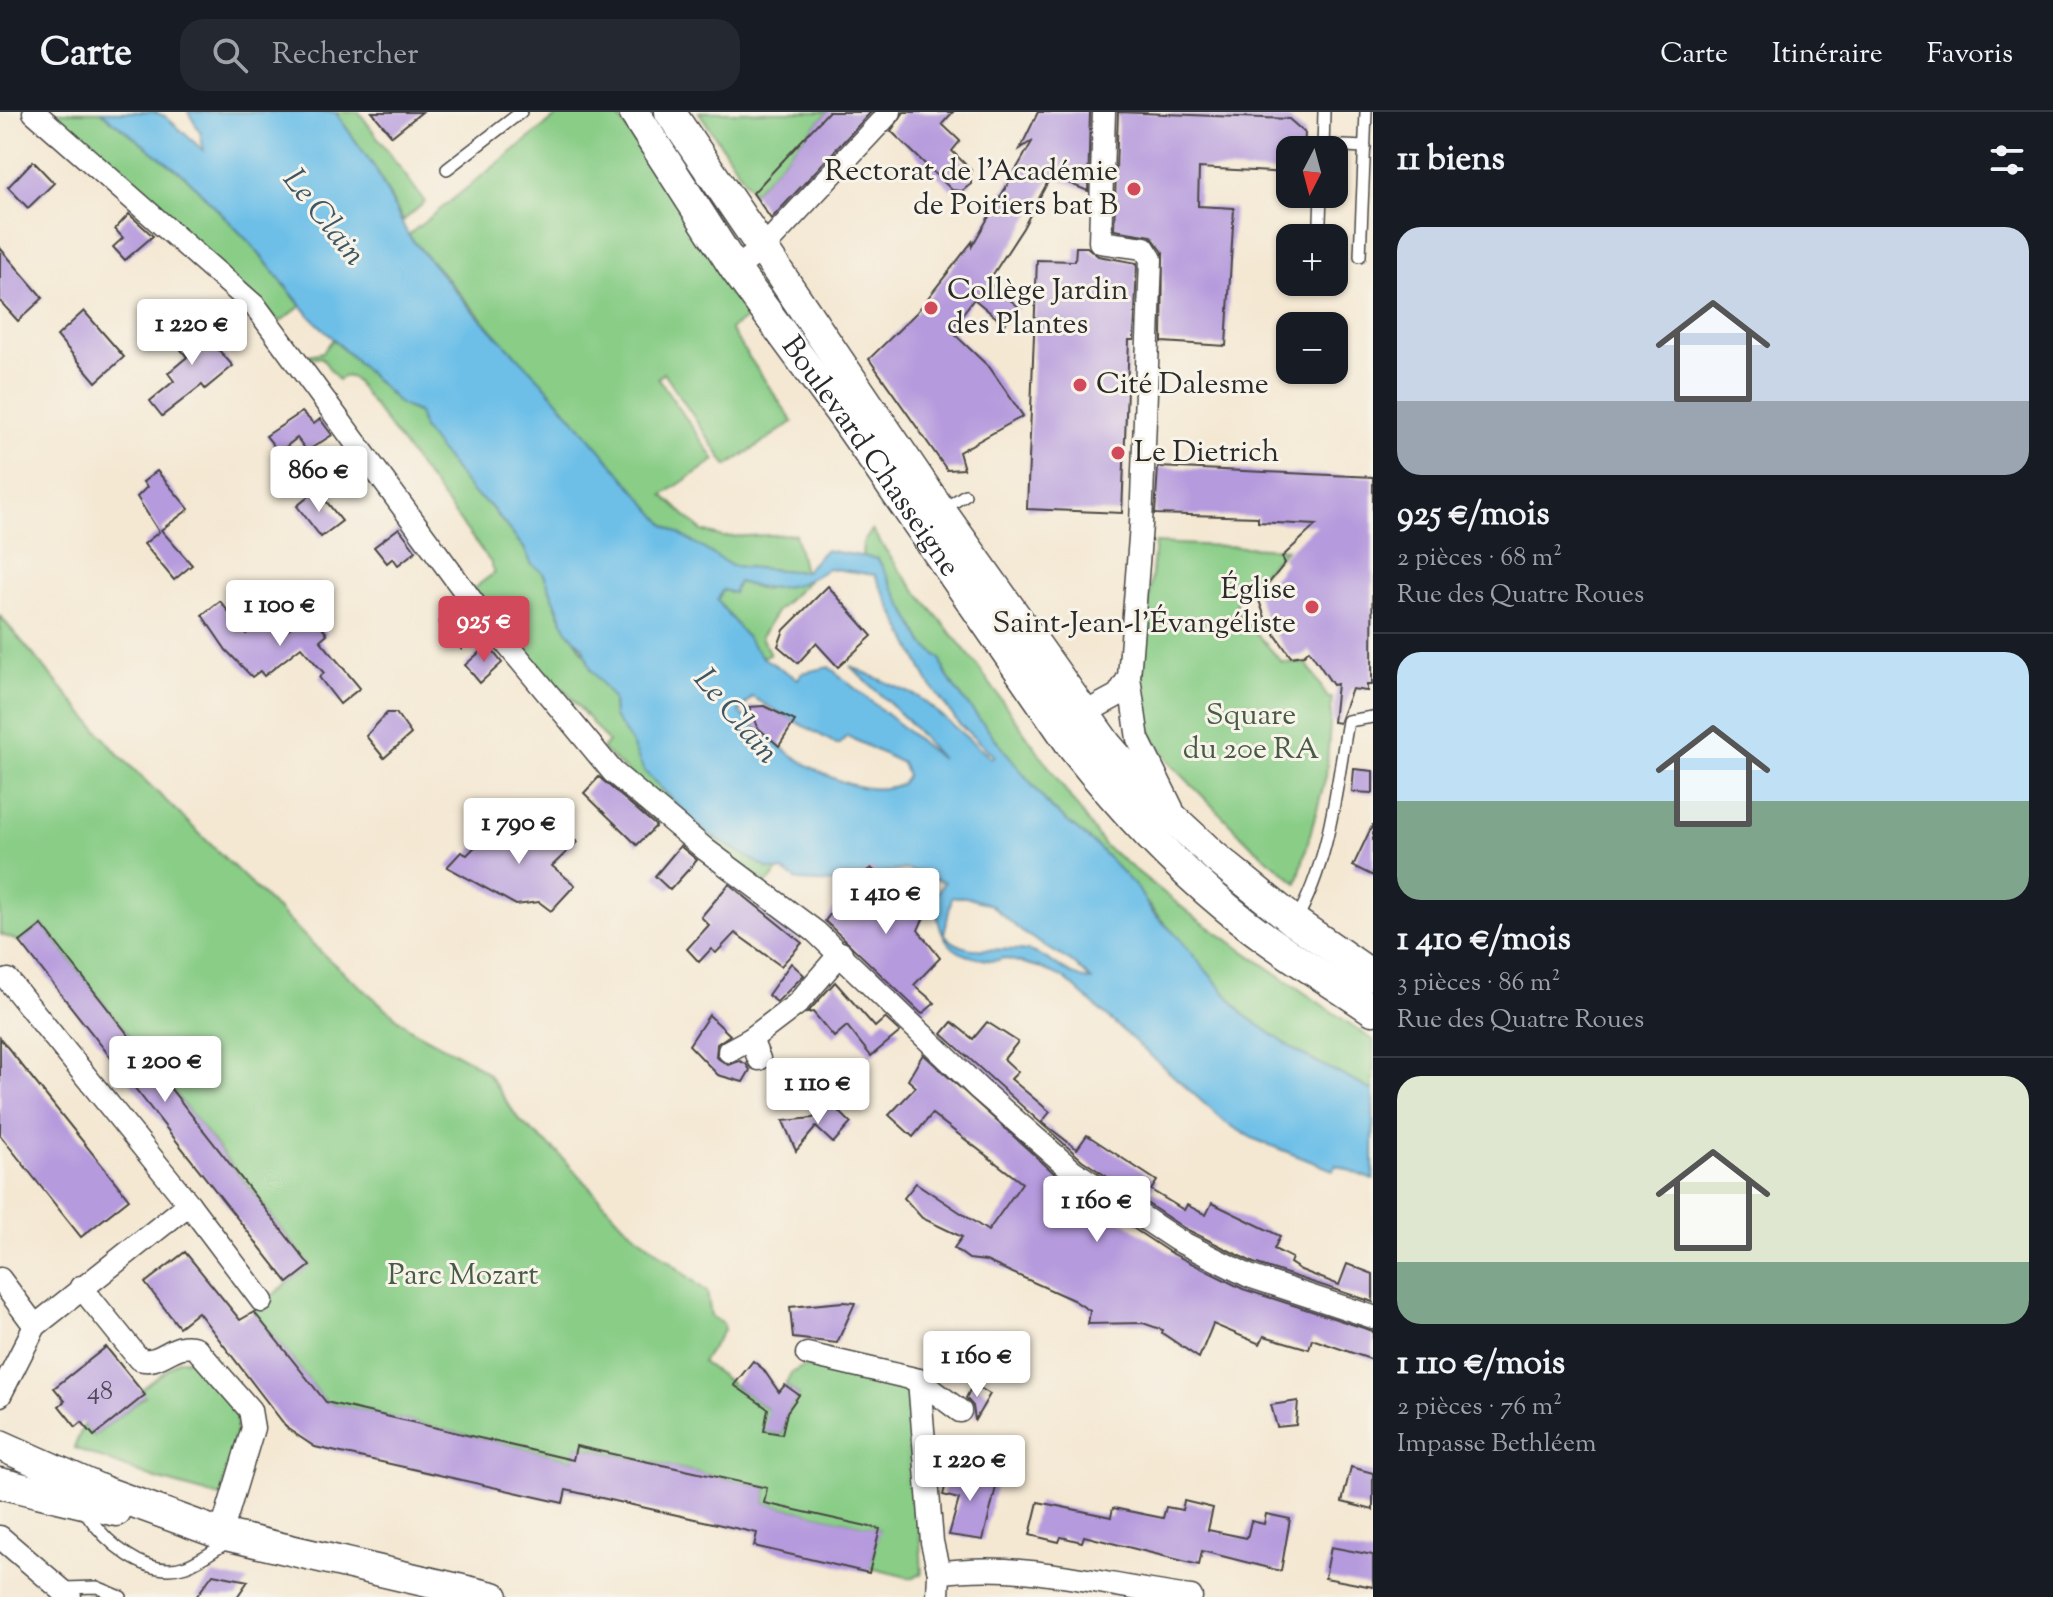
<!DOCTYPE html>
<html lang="fr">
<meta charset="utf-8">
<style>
body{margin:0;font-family:"Sorts Mill Goudy",serif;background:#242831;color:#f1f3f6;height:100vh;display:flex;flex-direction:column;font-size:30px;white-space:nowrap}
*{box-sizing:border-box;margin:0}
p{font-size:26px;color:#9ea1a6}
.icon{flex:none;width:44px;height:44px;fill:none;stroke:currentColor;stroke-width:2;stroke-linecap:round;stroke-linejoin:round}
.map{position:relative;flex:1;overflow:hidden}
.sheet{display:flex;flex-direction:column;background:#171b24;width:680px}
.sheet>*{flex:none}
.needle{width:52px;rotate:186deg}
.tools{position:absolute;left:1276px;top:24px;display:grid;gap:16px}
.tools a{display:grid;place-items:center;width:72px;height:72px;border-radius:16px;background:#171b24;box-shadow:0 2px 6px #0004;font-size:40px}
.price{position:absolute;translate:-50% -68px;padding:0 18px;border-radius:8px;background:#fff;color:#222;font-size:26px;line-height:52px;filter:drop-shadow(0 2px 4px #0008)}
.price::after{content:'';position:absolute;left:50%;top:48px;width:24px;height:18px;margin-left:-12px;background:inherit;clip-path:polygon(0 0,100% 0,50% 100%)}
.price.current{background:#d1495b;color:#fff}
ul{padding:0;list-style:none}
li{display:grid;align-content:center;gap:16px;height:424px;padding:0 24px}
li+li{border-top:2px solid #363941}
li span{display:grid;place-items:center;height:248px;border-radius:24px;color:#555}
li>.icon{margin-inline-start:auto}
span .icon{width:144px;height:144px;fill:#fffc;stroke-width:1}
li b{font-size:34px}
h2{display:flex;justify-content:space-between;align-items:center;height:96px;padding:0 24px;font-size:34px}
header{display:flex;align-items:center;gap:48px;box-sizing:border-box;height:112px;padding:0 40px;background:#171b24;border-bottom:2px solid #363941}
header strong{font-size:38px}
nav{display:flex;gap:44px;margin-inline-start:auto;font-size:28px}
.search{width:560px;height:72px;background:#242831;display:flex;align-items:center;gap:20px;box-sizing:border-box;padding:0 28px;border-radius:24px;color:#9ea1a6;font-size:30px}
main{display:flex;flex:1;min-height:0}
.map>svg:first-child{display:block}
.green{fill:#89cd87;stroke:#5a7c59;stroke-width:2}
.water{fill:#6dbfe8;stroke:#4c758a;stroke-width:2;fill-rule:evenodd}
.building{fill:#b59add}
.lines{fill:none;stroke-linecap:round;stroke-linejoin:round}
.lane-casing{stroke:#494744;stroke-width:14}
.street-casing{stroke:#494744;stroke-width:25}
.secondary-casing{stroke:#494744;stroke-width:33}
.lane{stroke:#fff;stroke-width:11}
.street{stroke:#fff;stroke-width:22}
.secondary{stroke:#fff;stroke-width:30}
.poi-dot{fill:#d1495b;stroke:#f7f3e8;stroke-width:3}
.labels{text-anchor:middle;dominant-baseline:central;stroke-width:6;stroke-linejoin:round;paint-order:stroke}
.number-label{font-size:26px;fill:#4e4758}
.poi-label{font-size:30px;fill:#2b2b2b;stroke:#f7f3e8;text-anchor:start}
.street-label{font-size:30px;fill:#2b2b2b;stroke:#f7f3e8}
.park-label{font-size:30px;fill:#475c47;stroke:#f7f3e8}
.water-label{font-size:32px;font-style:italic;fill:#3f5764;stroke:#f7f3e8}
</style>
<header>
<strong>Carte</strong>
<div class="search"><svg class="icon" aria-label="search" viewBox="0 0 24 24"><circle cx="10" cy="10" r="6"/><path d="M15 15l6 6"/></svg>Rechercher</div>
<nav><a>Carte</a><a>Itinéraire</a><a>Favoris</a></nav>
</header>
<main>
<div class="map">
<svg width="1373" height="1485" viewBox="0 0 1373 1485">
<rect width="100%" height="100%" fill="#f7f3e8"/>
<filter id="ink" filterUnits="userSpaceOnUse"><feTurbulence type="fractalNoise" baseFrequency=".0125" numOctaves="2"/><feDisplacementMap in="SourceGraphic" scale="16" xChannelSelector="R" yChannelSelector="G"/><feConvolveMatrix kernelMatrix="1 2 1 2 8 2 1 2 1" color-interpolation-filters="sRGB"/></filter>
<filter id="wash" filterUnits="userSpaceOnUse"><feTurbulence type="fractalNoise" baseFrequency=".006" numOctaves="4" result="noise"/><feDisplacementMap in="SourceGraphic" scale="32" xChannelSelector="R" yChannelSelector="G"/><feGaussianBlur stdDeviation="1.8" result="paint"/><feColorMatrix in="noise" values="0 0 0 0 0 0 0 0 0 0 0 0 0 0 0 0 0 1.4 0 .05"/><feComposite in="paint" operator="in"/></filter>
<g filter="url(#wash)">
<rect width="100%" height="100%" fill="#f4e8d3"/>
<!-- green -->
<g class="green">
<polygon points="47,0 101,0 186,65 252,133 301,194 280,210"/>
<polygon points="335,0 359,0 425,90 403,109 375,56"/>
<polygon points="562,0 615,0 753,202 730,217 793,310 727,354 664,261 658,266 715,348 663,383 702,419 723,425 795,422 804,460 731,454 665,413 408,123"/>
<polygon points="699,0 828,0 753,81"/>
<polygon points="333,227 401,293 418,300 472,380 490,394 524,436 532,453 543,460 559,502 613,587 614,605 630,627 644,659 706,721 769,757 779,758 767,772 705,728 602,637 608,630 563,576 556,581 473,477 494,461 491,451 353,266 345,264 338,268 321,245 312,247 309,243 323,240"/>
<polygon points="872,418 900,459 974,549 1104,733 1193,804 1373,928 1373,979 1299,941 1244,903 1098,735 1050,695 956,578 944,559 941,547 923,531 878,447 862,445 863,431"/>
<polygon points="1155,431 1287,437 1237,485 1236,499 1282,550 1307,552 1328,586 1332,586 1326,664 1297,771 1253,735 1168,649 1150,619 1140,584"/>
<polygon points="738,469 762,478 808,469 776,500 761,525 770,542 762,545 717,488 723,478 733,480"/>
<polygon points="0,504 119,643 327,846 409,916 470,949 488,962 519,1008 558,1041 623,1112 707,1180 711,1204 723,1212 724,1218 702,1250 769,1298 765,1319 782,1322 787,1300 799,1283 785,1273 791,1261 804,1254 898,1272 909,1284 913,1299 922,1462 911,1466 870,1456 879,1417 764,1391 767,1376 577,1334 573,1348 326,1290 253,1199 310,1153 42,813 20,830 0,822"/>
<polygon points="179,1248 194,1248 237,1297 237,1316 221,1385 156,1367 74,1336 84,1312 94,1324 145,1284 141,1278"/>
</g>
<!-- water -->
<path class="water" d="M 101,0 L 154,0 L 165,4 L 204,39 L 200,20 L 188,0 L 335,0 L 375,56 L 408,123 L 471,197 L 542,270 L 665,413 L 732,454 L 804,460 L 825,438 L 878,447 L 923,531 L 941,547 L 944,559 L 956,578 L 1050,695 L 1098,735 L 1138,777 L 1151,799 L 1176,823 L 1244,903 L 1299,941 L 1373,979 L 1373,1068 L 1336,1053 L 1333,1058 L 1254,1027 L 1226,1011 L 1064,866 L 1038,855 L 1003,846 C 995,851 987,848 978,846 C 943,841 938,815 934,785 L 944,770 L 906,757 L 837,771 L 799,769 L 783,759 L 769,757 L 706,721 L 644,659 L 630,628 L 614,605 L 613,587 L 591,557 L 583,535 L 567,519 L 543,460 L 532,453 L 524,436 L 490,394 L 472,380 L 423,317 L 418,300 L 401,293 L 310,204 L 252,133 L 186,65 ZM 828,456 L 875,463 L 929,571 L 959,612 L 994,644 L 991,646 L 919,585 L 850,554 L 907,608 L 941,647 L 829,555 L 802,561 L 798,567 L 762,545 L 717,488 L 723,478 L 733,481 L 738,470 C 771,481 800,477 828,456 ZM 752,585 L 838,633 L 847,624 L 902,651 L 907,663 L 901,672 C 850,693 774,634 739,600 ZM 952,785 L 966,785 L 991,793 L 1022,820 L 1076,853 L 1091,868 C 1070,867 1050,844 1028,839 C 998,833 966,847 944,822 Z"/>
<g id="blocks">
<!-- building -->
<g class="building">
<polygon points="372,0 422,0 392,24"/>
<polygon points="828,0 871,0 771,107 753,81"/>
<polygon points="904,0 953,0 942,12 960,29 952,39 971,58 971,72 962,79 952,78 891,19"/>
<polygon points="1038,0 1090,0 1088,79 1051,64 1023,116 988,170 1019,195 1004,212 974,187 950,218 990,256 1023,304 959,340 964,357 947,358 869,247 916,201 972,130 972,134 1033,28 1020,37"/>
<polygon points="1118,0 1289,7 1305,21 1304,38 1290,38 1290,61 1199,56 1198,94 1234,96 1226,234 1162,230 1163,140 1151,124 1114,118"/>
<polygon points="33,49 54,71 28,96 8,75"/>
<polygon points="129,102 153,124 125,148 113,135 123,126 115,117"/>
<polygon points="1076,135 1087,135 1098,144 1137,151 1134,228 1129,228 1122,401 1027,397 1037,148 1075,149"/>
<polygon points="0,136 43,186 18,209 0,189"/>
<polygon points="84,199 124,245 96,270 57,224"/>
<polygon points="191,207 233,254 205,277 202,273 162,304 150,289 174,269 168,261 187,245 170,224"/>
<polygon points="302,300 314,312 320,307 332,323 307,339 297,326 279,340 266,324"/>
<polygon points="1158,355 1373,365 1372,573 1367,573 1367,579 1352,577 1339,611 1333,610 1337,572 1333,573 1309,538 1304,543 1291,545 1267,511 1255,477 1269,471 1285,451 1282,445 1316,413 1258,410 1258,405 1155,402"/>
<polygon points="157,359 189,397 161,418 192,453 174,468 144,432 159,420 137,385 147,375 143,370"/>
<polygon points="317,378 342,409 321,425 297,394"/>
<polygon points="399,416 416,439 398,453 393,446 387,451 374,435"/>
<polygon points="828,474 872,524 838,555 816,531 798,551 778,534 784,518"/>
<polygon points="220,489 246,522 264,507 273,519 279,515 283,521 311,499 327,522 320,528 360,576 340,592 319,565 324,561 301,535 264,564 260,559 252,565 226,538 202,503"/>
<polygon points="457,494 466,505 461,537 439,510"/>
<polygon points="488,533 502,551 480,571 465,553"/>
<polygon points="764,594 795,609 779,634 757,615 749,595"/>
<polygon points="387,601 396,601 411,622 384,646 366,624"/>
<polygon points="1354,657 1373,659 1373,681 1352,680"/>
<polygon points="599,665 656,714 637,733 584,681"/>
<polygon points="558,710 577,730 552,754 575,773 551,799 539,790 516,793 447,755 461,740 467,743 497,712 522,731 531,722 539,730"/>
<polygon points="1373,712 1373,764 1353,754"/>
<polygon points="680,734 697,748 670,778 655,764"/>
<polygon points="871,756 893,776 886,781 925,803 918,818 940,846 914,873 935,891 922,902 825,809 859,765"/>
<polygon points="729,772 802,831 781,854 735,821 716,841 711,837 699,850 687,837 709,813 701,805"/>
<polygon points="42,813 310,1154 288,1171 20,830"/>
<polygon points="791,851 804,863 777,890 768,883"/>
<polygon points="835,870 875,915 885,906 900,920 871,944 847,914 834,925 813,900 807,901"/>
<polygon points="709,903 730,923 717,932 716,945 728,953 740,949 746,952 750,958 743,970 718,963 689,933"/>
<polygon points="952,910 973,927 987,910 1018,930 1004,947 1018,960 1011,967 1050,1000 1042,1010 1077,1037 1087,1023 1157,1069 1151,1078 1184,1098 1187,1093 1206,1103 1212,1091 1280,1124 1274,1137 1292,1146 1290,1151 1301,1158 1339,1173 1347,1152 1373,1162 1373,1190 1254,1151 1184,1116 1082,1048 942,922"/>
<polygon points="0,926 129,1087 81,1125 0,1023"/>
<polygon points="923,942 1065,1071 1169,1140 1243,1177 1373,1219 1373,1248 1312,1227 1309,1237 1264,1224 1260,1232 1213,1212 1199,1246 1162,1221 1163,1218 1143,1211 1088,1212 1090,1199 1073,1188 986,1149 969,1147 954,1136 962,1125 922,1106 904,1086 916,1071 988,1119 1022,1071 932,1002 913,1025 889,1003 916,975 908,968"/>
<polygon points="829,989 851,1011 833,1031 816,1015 796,1039 783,1009 813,1006"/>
<polygon points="185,1140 240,1208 254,1200 326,1290 573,1348 576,1334 767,1376 764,1391 880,1417 869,1461 754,1434 757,1421 566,1378 563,1391 315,1335 288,1317 198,1200 179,1215 145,1171"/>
<polygon points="843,1190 855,1191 837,1231 793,1226 790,1195"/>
<polygon points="106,1235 145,1283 94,1324 82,1310 76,1315 59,1294 65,1289 54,1276"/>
<polygon points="753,1249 763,1257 779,1280 785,1273 799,1283 787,1300 782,1322 764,1319 768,1297 734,1273"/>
<polygon points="973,1272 990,1282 975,1308 973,1294 966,1286"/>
<polygon points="1298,1289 1296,1313 1277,1315 1271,1293"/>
<polygon points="1351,1355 1373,1361 1373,1398 1342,1390"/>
<polygon points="950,1356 998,1367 983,1428 949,1423 959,1387 943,1383"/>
<polygon points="1184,1389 1213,1396 1208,1418 1247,1426 1251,1409 1264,1412 1266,1402 1290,1407 1281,1459 1202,1439 1199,1453 1084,1424 1082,1430 1061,1425 1059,1430 1030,1423 1038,1390 1111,1405 1113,1396 1163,1406 1166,1395 1182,1398"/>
<polygon points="1331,1435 1373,1443 1373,1475 1325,1466"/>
<polygon points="213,1462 248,1469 237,1485 196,1485"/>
</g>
</g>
</g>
<g filter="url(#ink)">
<use href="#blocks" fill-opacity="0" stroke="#494744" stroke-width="2"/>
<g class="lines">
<defs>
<g id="lane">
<polyline points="1323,33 1365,35"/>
<polyline points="1323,37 1324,0"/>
<polyline points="447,57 521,0"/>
<polyline points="1320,109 1321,82"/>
<polyline points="1360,144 1366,0"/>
<polyline points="941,399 965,383"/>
<path d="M 1295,810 C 1330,749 1336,677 1348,609 L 1373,605"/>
<path d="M 84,1398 C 104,1429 146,1468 186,1454 C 201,1448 216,1437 229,1429"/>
<polyline points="65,1476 97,1475 121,1485"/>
</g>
<g id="street">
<polyline points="34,0 256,195 477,496 613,660 706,738 816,820 979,977 1073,1059 1177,1128 1249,1164 1373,1205"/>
<polyline points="1104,0 1100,130 1144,136 1151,147 1141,413 1129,565 1138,627 1172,696"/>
<polyline points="735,157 761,138 890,0"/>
<polyline points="1083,602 1118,583 1129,565"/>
<polyline points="8,868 189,1092 262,1189"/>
<polyline points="729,939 751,927"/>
<polyline points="759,947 751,927 797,892 841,841"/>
<polyline points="0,1167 35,1214"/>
<path d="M 81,1175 L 139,1247 C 162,1254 173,1228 196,1236 L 250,1298 L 253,1316 L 221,1422"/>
<polyline points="807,1242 919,1268 960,1299"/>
<polyline points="919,1268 932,1430 939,1461 938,1485"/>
<polyline points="0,1283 35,1214 189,1092"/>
<polyline points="0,1425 70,1485"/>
<path d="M 939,1461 C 1023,1448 1108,1475 1191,1485"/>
</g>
<g id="secondary">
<path id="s1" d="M 634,0 L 735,157 L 845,307 L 1074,637 C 1120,695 1170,749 1227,796 C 1272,834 1324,865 1373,898"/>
<polyline points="670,0 931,385 1106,632 1160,694 1215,745 1295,810 1373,864"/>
<polyline points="0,1333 103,1379 221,1422 493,1485"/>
<polyline points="0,1371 116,1399"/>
</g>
</defs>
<!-- lane casing -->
<use href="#lane" class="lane-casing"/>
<!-- street casing -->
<use href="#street" class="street-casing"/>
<!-- secondary casing -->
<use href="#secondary" class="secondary-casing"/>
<!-- lane -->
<use href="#lane" class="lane"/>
<!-- street -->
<use href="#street" class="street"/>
<!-- secondary -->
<use href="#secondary" class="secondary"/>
</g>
</g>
<!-- markers -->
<g class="poi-dot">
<circle cx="1134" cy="77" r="8"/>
<circle cx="931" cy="196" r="8"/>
<circle cx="1080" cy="273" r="8"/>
<circle cx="1118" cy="341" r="8"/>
<circle cx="1312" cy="495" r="8"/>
</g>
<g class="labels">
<!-- number labels -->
<g class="number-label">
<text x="100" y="1280">48</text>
</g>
<!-- poi labels -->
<g class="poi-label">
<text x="1118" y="60" text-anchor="end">Rectorat de l'Académie<tspan x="1118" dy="34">de Poitiers bat B</tspan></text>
<text x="947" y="179">Collège Jardin<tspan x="947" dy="34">des Plantes</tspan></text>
<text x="1096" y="273">Cité Dalesme</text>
<text x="1134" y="341">Le Dietrich</text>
<text x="1296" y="478" text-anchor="end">Église<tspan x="1296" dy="34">Saint-Jean-l'Évangéliste</tspan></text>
</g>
<!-- street labels -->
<g class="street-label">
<text stroke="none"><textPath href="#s1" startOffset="418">Boulevard Chasseigne</textPath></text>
</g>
<!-- park labels -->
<g class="park-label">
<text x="1251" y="604">Square<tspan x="1251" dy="34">du 20e RA</tspan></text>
<text x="463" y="1164">Parc Mozart</text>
</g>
<!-- water labels -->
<g class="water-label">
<text transform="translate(323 106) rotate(52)">Le Clain</text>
<text transform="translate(735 605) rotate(50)">Le Clain</text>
</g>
</g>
</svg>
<div class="tools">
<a><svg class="needle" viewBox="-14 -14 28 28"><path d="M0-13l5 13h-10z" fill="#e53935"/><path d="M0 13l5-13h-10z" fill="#9ea1a6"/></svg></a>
<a>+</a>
<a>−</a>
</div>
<b class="price" style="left:192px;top:255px">1 220 €</b>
<b class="price" style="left:319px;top:402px">860 €</b>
<b class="price" style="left:280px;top:536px">1 100 €</b>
<b class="price current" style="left:484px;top:552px">925 €</b>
<b class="price" style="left:519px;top:754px">1 790 €</b>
<b class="price" style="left:886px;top:824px">1 410 €</b>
<b class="price" style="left:165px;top:992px">1 200 €</b>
<b class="price" style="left:818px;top:1014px">1 110 €</b>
<b class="price" style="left:1097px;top:1132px">1 160 €</b>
<b class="price" style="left:977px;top:1287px">1 160 €</b>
<b class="price" style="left:970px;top:1391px">1 220 €</b>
</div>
<section class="sheet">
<h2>11 biens<svg class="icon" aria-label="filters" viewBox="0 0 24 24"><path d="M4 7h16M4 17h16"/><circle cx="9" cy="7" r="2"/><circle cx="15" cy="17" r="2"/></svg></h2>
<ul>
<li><span style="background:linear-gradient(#c9d6e8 70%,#9aa5b1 0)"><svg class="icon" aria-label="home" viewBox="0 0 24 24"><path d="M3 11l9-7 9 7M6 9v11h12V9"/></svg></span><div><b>925 €/mois</b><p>2 pièces · 68 m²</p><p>Rue des Quatre Roues</p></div></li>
<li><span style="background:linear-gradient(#bfe0f5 60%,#7fa58c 0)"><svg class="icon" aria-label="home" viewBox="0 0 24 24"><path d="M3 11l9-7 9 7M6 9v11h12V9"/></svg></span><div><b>1 410 €/mois</b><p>3 pièces · 86 m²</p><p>Rue des Quatre Roues</p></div></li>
<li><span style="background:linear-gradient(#dfe7d0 75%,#7fa58c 0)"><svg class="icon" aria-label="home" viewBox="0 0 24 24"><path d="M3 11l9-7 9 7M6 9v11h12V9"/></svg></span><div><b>1 110 €/mois</b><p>2 pièces · 76 m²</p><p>Impasse Bethléem</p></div></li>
</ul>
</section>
</main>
